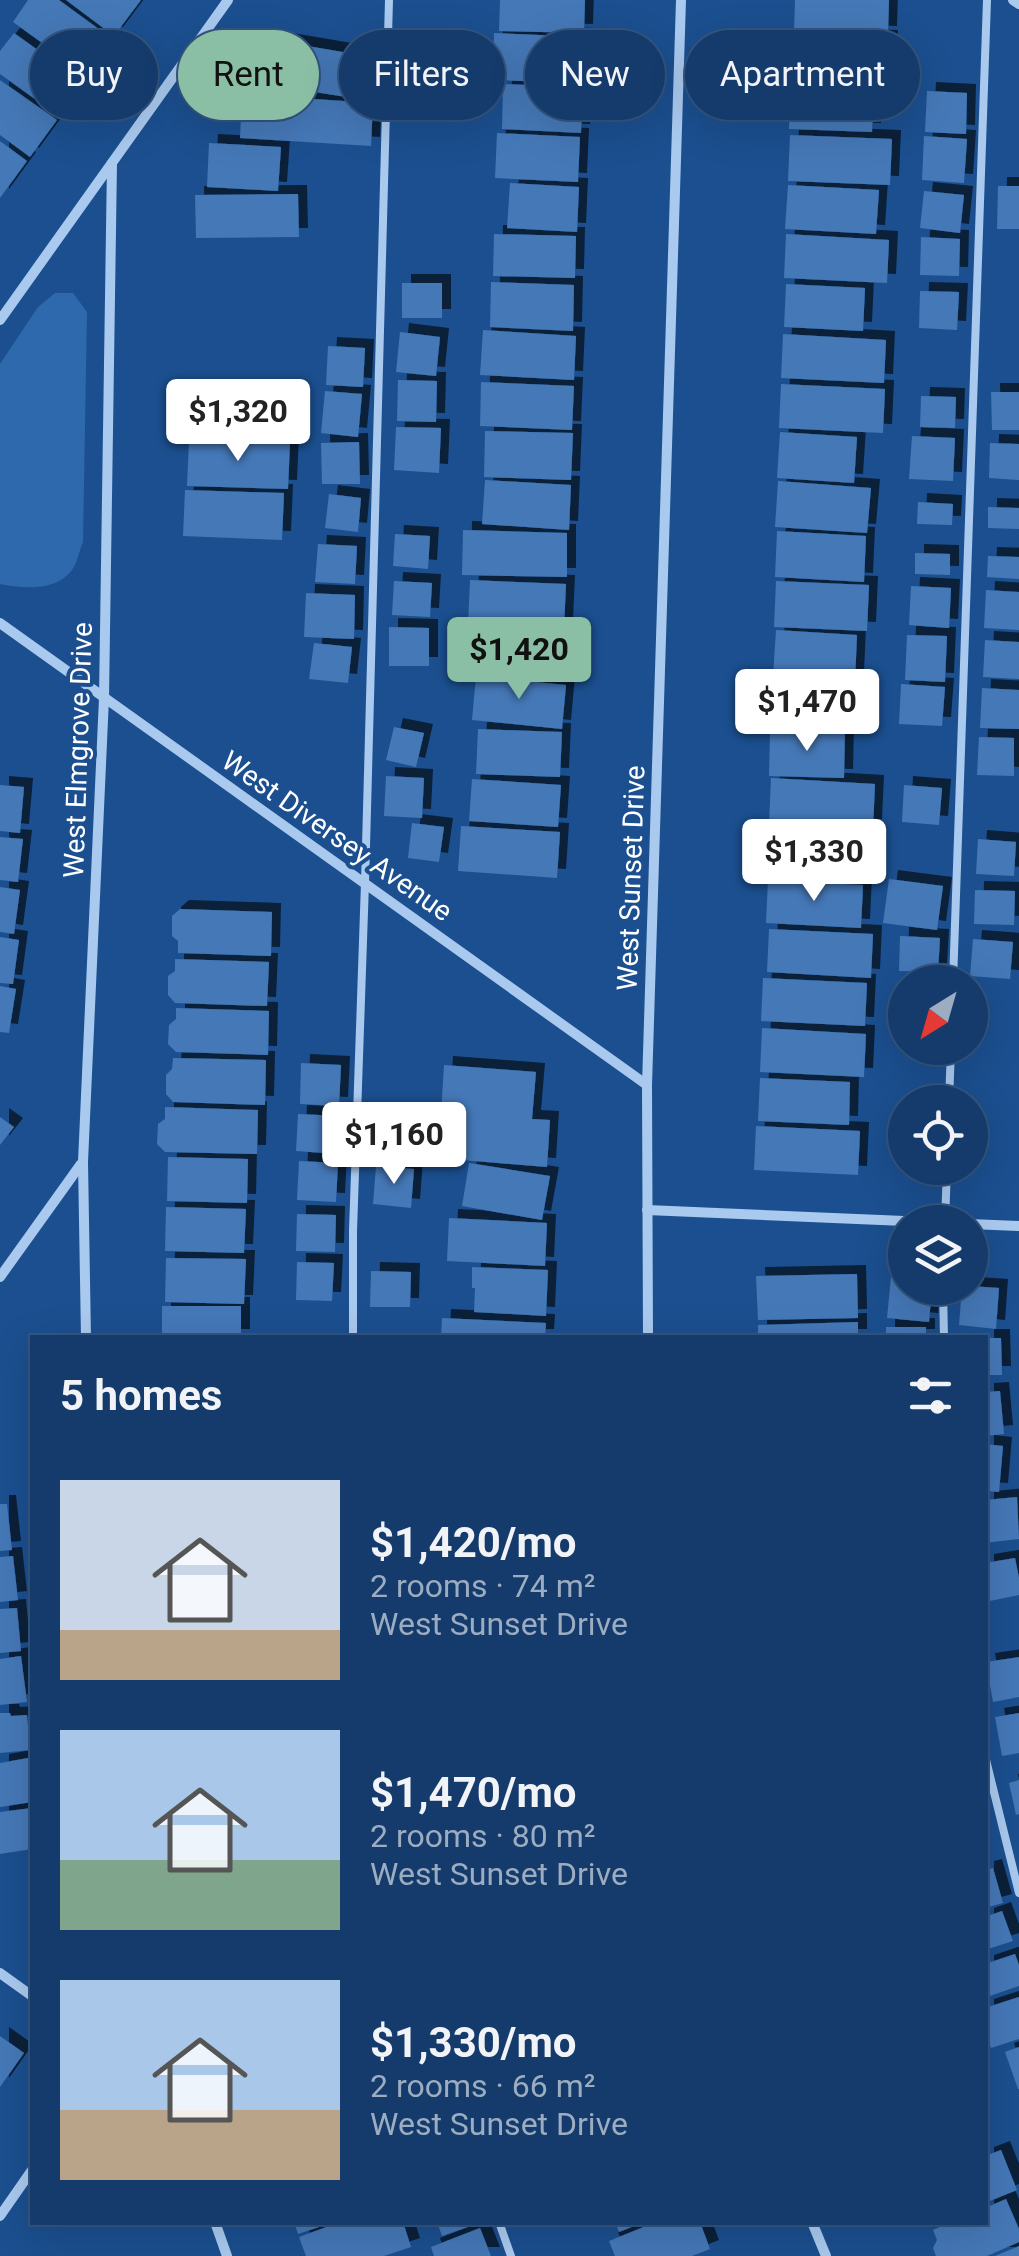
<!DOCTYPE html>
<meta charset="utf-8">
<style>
body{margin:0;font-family:Roboto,sans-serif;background:#1d4271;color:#f1f3f6;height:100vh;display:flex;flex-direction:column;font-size:38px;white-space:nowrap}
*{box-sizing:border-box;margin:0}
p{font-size:32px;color:#9dadc1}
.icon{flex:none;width:55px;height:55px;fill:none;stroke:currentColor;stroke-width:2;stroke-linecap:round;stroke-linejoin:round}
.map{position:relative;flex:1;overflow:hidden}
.drawer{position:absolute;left:30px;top:1335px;width:958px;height:890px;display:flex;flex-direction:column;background:#143b6b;border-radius:0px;box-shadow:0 10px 40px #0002,0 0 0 2px #33557e}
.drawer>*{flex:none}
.hud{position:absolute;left:30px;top:30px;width:960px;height:90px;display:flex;gap:20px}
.needle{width:65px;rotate:217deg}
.buttons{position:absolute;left:888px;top:965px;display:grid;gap:20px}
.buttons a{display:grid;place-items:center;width:100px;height:100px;border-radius:50%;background:#143b6b;box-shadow:0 10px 40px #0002,0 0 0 2px #33557e;font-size:50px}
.price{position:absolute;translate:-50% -85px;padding:0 22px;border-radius:10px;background:#fff;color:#222;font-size:32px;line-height:65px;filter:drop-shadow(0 2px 5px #0008)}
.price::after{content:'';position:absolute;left:50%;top:60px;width:30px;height:22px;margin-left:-15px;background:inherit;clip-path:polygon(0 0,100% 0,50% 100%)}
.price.current{background:#8abfa5;color:#111}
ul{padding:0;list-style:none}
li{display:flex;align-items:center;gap:30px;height:250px;padding:0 30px}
li span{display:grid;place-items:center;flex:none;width:280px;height:200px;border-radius:0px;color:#555}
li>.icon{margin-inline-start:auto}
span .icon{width:120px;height:120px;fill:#fffc;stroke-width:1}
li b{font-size:42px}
h2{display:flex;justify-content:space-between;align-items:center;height:120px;padding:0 30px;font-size:42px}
.pill{padding:0 35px;border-radius:45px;background:#143b6b;box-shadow:0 10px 40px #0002,0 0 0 2px #33557e;font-size:35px;line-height:90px}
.pill.current{background:#8abfa5;color:#111}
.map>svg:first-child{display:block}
.green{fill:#2e69ad}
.building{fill:#4478b7;filter:url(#shadow)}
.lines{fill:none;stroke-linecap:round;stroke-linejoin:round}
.lane{stroke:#a9c9ee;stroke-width:8}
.street{stroke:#a9c9ee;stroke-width:10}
.labels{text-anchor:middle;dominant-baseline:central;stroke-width:8;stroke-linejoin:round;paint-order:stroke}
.street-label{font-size:28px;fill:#fff;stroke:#1b4f8f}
</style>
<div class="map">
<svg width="1019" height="2256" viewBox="0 0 1019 2256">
<defs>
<filter id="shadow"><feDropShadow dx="9" dy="-9" stdDeviation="0" flood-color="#0009"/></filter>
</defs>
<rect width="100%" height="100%" fill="#1b4f8f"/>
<!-- green -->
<path class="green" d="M 55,293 L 73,293 L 87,312 L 83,542 C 80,549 78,558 75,565 C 61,592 24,589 0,584 L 0,364 L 38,307 Z"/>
<!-- building -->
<g class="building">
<polygon points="28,0 59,0 107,35 81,71 13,22"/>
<polygon points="66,0 141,0 114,36"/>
<polygon points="500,0 585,0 584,33 499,31"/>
<polygon points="795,0 889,0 888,35 794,32"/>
<polygon points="14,33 77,78 53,112 0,74 0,51"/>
<polygon points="494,33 586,37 584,83 493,80"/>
<polygon points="794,36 889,39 887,84 793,81"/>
<polygon points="284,42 366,56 359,99 277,86"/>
<polygon points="0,80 57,120 30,157 0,135"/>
<polygon points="503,84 583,87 581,133 502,129"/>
<polygon points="790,85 874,88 872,132 789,129"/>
<polygon points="927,91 967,93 966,134 925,132"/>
<polygon points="242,94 373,103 371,146 240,138"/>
<polygon points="497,133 580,137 578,182 495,178"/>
<polygon points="790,135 892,139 890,185 788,181"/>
<polygon points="924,136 967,139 964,183 922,180"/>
<polygon points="0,141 27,161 0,198"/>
<polygon points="209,143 281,147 278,191 207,187"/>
<polygon points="510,183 579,187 577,232 507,228"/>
<polygon points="788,185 879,190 876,234 785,229"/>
<polygon points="998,186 1019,186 1019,229 997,229"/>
<polygon points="924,191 964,195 960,233 920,228"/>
<polygon points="298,194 299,237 196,238 195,195"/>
<polygon points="494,234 576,236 575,278 493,276"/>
<polygon points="786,234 889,240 887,283 784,278"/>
<polygon points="921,237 960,239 959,276 920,275"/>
<polygon points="491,282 574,285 573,331 490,327"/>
<rect x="402" y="283" width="40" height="35"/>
<polygon points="786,284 865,288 863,331 784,327"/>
<polygon points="920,291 959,292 957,330 919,328"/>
<polygon points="483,330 576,336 574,380 480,375"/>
<polygon points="400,332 440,337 436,376 396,372"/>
<polygon points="783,334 886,340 884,383 781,378"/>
<polygon points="328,346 365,348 363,387 326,385"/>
<polygon points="398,380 437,381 436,422 397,421"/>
<polygon points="481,382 574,386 572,430 480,426"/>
<polygon points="781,384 885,389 883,433 779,428"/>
<polygon points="325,391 362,394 358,437 321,433"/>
<polygon points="991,392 1019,392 1019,430 992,430"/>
<polygon points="921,396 956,397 955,428 920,427"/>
<polygon points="396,427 441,428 439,473 394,470"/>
<polygon points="485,431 573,433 571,480 484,477"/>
<polygon points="780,432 857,437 854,483 777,478"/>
<polygon points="912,436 955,438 953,481 909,479"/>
<polygon points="189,440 290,443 288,489 187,486"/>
<polygon points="359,442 360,484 322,484 321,443"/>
<polygon points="990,443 1019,444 1019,480 989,478"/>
<polygon points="485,480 571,485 569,530 482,524"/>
<polygon points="778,481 871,488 867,533 775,527"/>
<polygon points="185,490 284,493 282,540 183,536"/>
<polygon points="329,494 361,498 358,532 325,528"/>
<polygon points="918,502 953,504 952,525 917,524"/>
<polygon points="988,507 1019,508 1019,529 988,528"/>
<polygon points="463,530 567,533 567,577 462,575"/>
<polygon points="777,531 866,536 864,582 775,577"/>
<polygon points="395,534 430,536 428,569 393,566"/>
<polygon points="318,544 357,546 355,584 315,582"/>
<polygon points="915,553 950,554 950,575 915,574"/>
<polygon points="988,556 1019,557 1019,579 987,577"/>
<polygon points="470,580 566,584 564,628 468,625"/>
<polygon points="394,581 432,583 430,617 392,615"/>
<polygon points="776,581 869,585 867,631 774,627"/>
<polygon points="911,586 951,588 949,628 909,625"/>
<polygon points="986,590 1019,592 1019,630 984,628"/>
<polygon points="306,593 355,595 354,639 304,637"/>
<polygon points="389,627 429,628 429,666 389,666"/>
<polygon points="466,630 567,631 566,677 466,676"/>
<polygon points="776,630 857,635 855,681 773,676"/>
<polygon points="907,635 947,636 945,682 905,680"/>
<polygon points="985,640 1019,642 1019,679 983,677"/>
<polygon points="314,643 352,647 348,683 309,679"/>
<polygon points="476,676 566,685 562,729 472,720"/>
<polygon points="774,682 865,684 864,729 773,727"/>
<polygon points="901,684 945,687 942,726 899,724"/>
<polygon points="982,688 1019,690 1019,729 980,728"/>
<polygon points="394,727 424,733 416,767 386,760"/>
<polygon points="478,729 562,732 560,777 476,774"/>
<polygon points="770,731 845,733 844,778 769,776"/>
<polygon points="979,737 1014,738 1014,776 977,775"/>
<polygon points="386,776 424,778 422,818 384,816"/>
<polygon points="771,778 875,784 873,828 769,823"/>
<polygon points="472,779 561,785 558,827 469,821"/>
<polygon points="0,785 24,787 20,833 0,831"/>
<polygon points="904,785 942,788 939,825 902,822"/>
<polygon points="412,823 444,827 439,862 408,858"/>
<polygon points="461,826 560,832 557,878 458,871"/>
<polygon points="771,828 862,833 861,864 851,864 850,877 770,873"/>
<polygon points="0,837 23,839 18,882 0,880"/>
<polygon points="978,839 1016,842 1014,876 976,874"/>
<polygon points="889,879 943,886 937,930 883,923"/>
<polygon points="768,880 863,885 861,928 766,923"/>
<polygon points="0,887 20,890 14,934 0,932"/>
<polygon points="975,890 1015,891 1014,925 974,924"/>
<polygon points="180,909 272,912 271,956 178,953 178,941 172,936 172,916"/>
<polygon points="769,929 873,934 871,978 767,972"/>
<polygon points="900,936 940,938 938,972 899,971"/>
<polygon points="0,937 19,940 13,984 0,983"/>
<polygon points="973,939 1013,942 1010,979 970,976"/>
<polygon points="175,959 269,962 267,1006 175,1003 168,995 168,976 175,971"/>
<polygon points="763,978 867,983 865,1026 761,1021"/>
<polygon points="0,986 16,989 9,1033 0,1032"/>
<polygon points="176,1008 269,1011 268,1055 176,1052 168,1044 169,1025 176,1019"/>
<polygon points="762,1028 866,1034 864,1077 760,1072"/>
<polygon points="173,1058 266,1060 265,1105 173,1102 166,1094 166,1075 172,1069"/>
<polygon points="301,1063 341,1065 339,1106 300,1104"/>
<polygon points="444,1065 536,1072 532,1119 550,1120 547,1167 462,1160 465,1116 441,1114"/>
<polygon points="760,1078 850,1082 849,1125 758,1121"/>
<polygon points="165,1107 258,1110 257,1154 165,1152 157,1144 158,1124 165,1119"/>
<polygon points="298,1114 340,1116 339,1154 296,1151"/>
<polygon points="376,1116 421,1118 419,1156 374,1154"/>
<polygon points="0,1117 14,1127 0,1145"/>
<polygon points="756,1126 860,1131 858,1175 754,1170"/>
<polygon points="168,1157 248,1159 247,1203 167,1201"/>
<polygon points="299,1161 338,1163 336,1202 297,1200"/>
<polygon points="469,1163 550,1176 542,1220 462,1206"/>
<polygon points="376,1166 414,1169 411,1208 373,1204"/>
<polygon points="166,1207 246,1209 244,1253 165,1251"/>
<polygon points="297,1214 336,1215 335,1252 296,1251"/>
<polygon points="449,1218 547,1223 545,1266 447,1261"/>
<polygon points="166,1258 246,1259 244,1304 165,1302"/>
<polygon points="297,1262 334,1263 332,1301 296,1300"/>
<polygon points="472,1267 548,1270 546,1316 474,1312 475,1288 472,1288"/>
<polygon points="371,1271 411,1272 410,1307 370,1307"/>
<polygon points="857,1274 858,1318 758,1320 756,1276"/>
<polygon points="891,1277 905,1278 905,1288 932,1288 929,1322 887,1318"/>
<polygon points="970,1286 999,1288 996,1329 959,1325 962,1288 970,1288"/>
<rect x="162" y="1306" width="79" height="32"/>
<polygon points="442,1318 546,1323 545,1338 441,1338"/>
<polygon points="858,1322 858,1338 758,1338 758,1325"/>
<rect x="886" y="1327" width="40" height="11"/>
<polygon points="985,1338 1001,1338 1002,1375 985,1375"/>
<polygon points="1000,1391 1004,1434 985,1436 985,1392"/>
<polygon points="985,1444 1003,1446 999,1492 985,1491"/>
<polygon points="1017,1497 1019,1539 985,1543 985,1500"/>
<polygon points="0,1504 7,1504 12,1550 0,1551"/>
<polygon points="13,1556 18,1600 0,1602 0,1557"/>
<polygon points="1015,1558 1019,1578 1019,1595 985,1602 985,1563"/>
<polygon points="17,1608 21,1651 0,1653 0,1609"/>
<polygon points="21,1656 27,1702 0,1705 0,1659"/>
<polygon points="1019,1657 1019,1697 993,1702 986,1662"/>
<polygon points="0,1713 10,1713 11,1716 27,1715 30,1750 0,1753"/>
<polygon points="1019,1713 1019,1753 1002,1756 995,1717"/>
<polygon points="28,1758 32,1784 32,1802 0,1807 0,1763"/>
<polygon points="1019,1780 1019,1814 1016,1815 1009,1783"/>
<polygon points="32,1808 32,1849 0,1854 0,1812"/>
<polygon points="993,1868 1003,1903 985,1908 985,1870"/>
<polygon points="1002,1911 1013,1941 985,1950 985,1917"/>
<polygon points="1015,1954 1019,1965 1019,1986 987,1997 985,1990 985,1964"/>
<polygon points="1019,1997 1019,2039 991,2048 985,2030 985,2008"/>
<polygon points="0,2036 24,2053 0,2087"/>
<polygon points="1019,2047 1019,2089 1018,2089 1005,2052"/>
<polygon points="1001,2150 1017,2190 985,2203 985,2156"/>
<polygon points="1006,2199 1019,2229 1019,2242 987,2256 936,2256 933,2248 937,2240 933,2230 951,2222 985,2222 985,2208"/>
<polygon points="294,2222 331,2222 331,2223 298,2234"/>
<polygon points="340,2222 403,2222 411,2247 384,2256 306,2256 299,2237"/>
<polygon points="437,2222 478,2222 479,2223 442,2236"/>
<polygon points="615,2222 642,2222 642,2223 619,2232"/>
<polygon points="656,2222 700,2222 710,2249 692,2256 615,2256 609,2241"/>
<polygon points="480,2228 491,2256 434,2256 431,2247"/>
<polygon points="1019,2246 1019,2256 995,2256"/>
</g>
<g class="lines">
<!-- lane -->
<g class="lane">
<polyline points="953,982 987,0"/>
<polyline points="949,1102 951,1048"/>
<polyline points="945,1222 947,1168"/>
<polyline points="943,1288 944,1338"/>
<polyline points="353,1338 353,1231 365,883 389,0"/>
<polyline points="985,1756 1019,1893"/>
<polyline points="499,2222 511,2256"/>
</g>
<!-- street -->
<g class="street">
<polyline points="1013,0 1019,4"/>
<polyline points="0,320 228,0"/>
<polyline points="0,623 647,1085"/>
<polyline points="647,1210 928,1222"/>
<polyline points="970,1224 1019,1226"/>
<polyline points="0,1277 81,1164"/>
<polyline points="86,1338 83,1162 104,698 112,163"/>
<polyline points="648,1338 647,1085 681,0"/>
<polyline points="0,1973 32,1996"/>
<polyline points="0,2216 32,2170"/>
<polyline points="215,2222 227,2256"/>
<polyline points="812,2222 826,2256"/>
</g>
</g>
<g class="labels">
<!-- street labels -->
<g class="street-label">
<text transform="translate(78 750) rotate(-88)">West Elmgrove Drive</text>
<text transform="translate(337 836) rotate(35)">West Diversey Avenue</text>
<text transform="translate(631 878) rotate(-88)">West Sunset Drive</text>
</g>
</g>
</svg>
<div class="buttons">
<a><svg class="needle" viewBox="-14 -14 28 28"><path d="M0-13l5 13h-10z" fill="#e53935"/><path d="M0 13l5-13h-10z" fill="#9dadc1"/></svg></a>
<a><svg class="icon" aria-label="locate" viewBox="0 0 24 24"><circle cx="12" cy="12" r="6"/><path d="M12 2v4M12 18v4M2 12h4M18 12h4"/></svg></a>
<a><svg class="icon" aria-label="layers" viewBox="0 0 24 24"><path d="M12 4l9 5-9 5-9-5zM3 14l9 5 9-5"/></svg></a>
</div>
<b class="price" style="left:238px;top:464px">$1,320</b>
<b class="price current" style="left:519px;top:702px">$1,420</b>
<b class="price" style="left:807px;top:754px">$1,470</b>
<b class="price" style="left:814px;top:904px">$1,330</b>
<b class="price" style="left:394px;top:1187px">$1,160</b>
<div class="hud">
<a class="pill">Buy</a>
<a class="pill current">Rent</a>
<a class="pill">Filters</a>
<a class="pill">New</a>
<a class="pill">Apartment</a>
</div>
<section class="drawer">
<h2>5 homes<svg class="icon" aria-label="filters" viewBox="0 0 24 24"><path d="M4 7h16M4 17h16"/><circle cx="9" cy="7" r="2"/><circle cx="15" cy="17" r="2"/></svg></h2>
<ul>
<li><span style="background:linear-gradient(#c9d6e8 75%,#b9a48a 0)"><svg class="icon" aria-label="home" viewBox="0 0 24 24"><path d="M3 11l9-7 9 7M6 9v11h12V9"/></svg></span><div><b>$1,420/mo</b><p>2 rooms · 74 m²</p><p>West Sunset Drive</p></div></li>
<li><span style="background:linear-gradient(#a9c7e8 65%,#7fa58c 0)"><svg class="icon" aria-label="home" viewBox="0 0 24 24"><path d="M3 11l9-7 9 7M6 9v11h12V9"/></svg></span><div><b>$1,470/mo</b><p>2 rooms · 80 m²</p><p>West Sunset Drive</p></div></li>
<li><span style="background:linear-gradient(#a9c7e8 65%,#b9a48a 0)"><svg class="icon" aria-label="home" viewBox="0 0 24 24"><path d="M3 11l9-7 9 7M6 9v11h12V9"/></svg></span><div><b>$1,330/mo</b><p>2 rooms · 66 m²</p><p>West Sunset Drive</p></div></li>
</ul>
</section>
</div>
